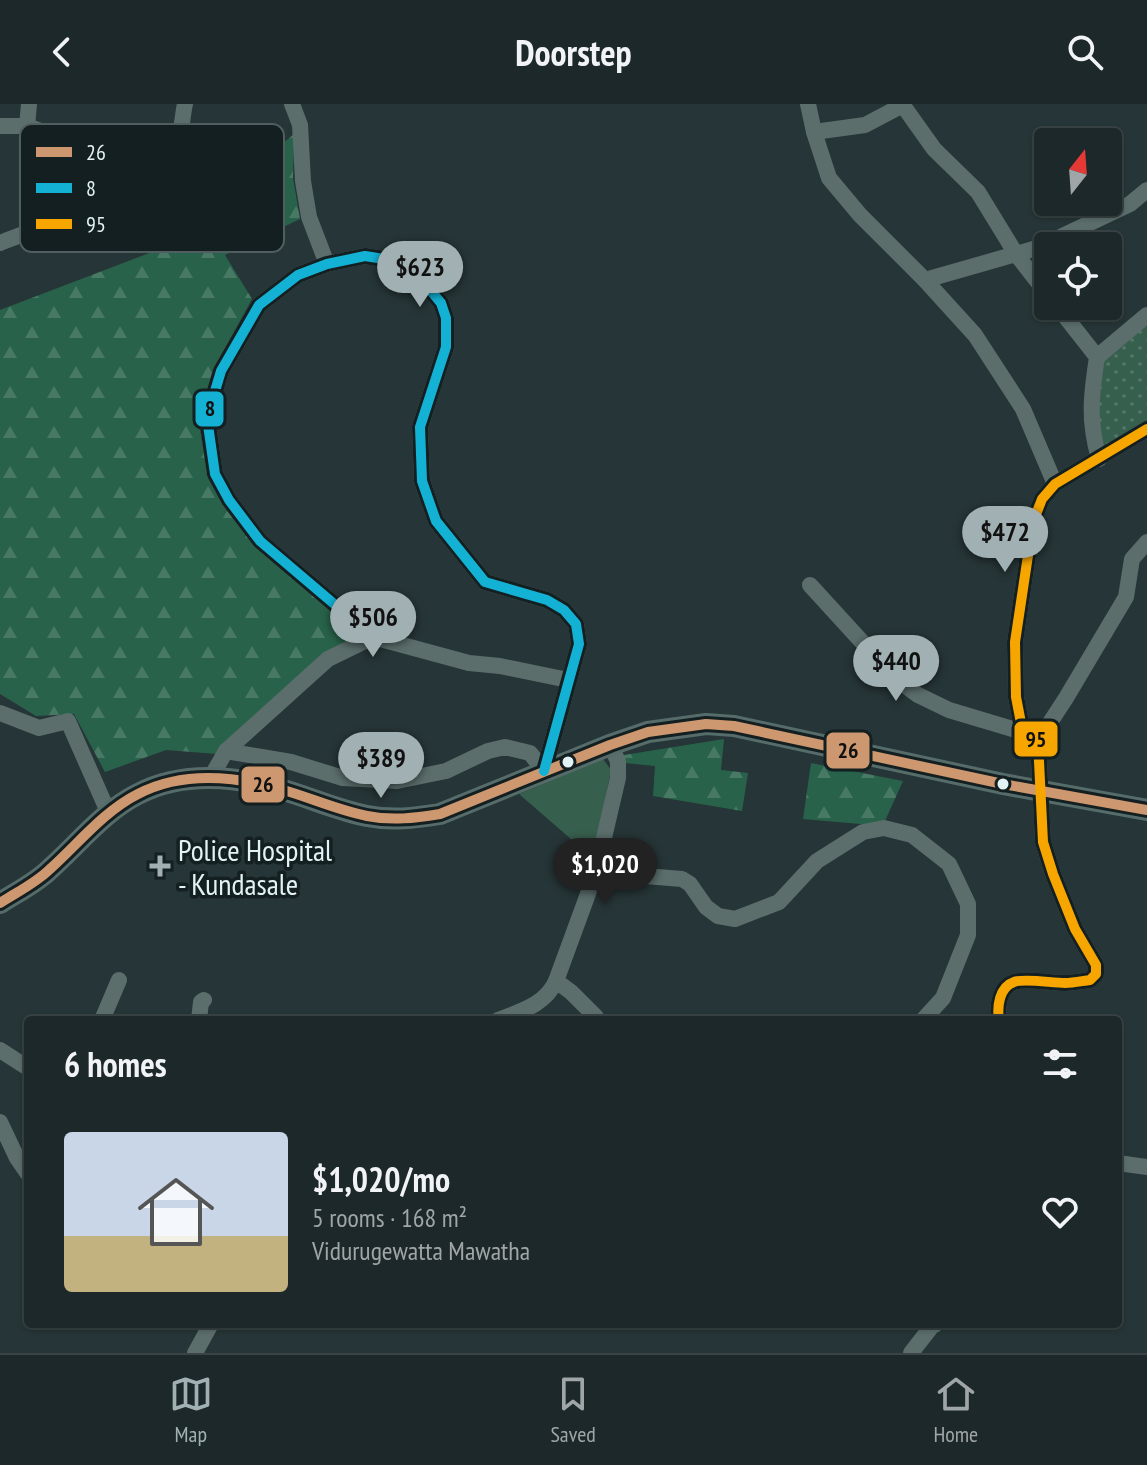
<!DOCTYPE html>
<meta charset="utf-8">
<style>
body{margin:0;font-family:"PT Sans Narrow",sans-serif;background:#253031;color:#f1f3f6;height:100vh;display:flex;flex-direction:column;font-size:30px;white-space:nowrap}
*{box-sizing:border-box;margin:0}
p{font-size:26px;color:#a0a6a8}
.icon{flex:none;width:44px;height:44px;fill:none;stroke:currentColor;stroke-width:2;stroke-linecap:round;stroke-linejoin:round}
.map{position:relative;flex:1;overflow:hidden}
.sheet{position:absolute;left:24px;top:912px;width:1098px;height:312px;display:flex;flex-direction:column;background:#1c2829;border-radius:8px;box-shadow:0 2px 6px #0004,0 0 0 2px #3a4446}
.sheet>*{flex:none}
.needle{width:52px;rotate:17deg}
.tools{position:absolute;left:1034px;top:24px;display:grid;gap:16px}
.tools a{display:grid;place-items:center;width:88px;height:88px;border-radius:8px;background:#1c2829;box-shadow:0 2px 6px #0004,0 0 0 2px #3a4446;font-size:40px}
.price{position:absolute;translate:-50% -68px;padding:0 18px;border-radius:28px;background:#a1b0b2;color:#111;font-size:26px;line-height:52px;filter:drop-shadow(0 2px 4px #0008)}
.price::after{content:'';position:absolute;left:50%;top:48px;width:24px;height:18px;margin-left:-12px;background:inherit;clip-path:polygon(0 0,100% 0,50% 100%)}
.price.active{background:#222;color:#fff}
ul{padding:0;list-style:none}
li{display:flex;align-items:center;gap:24px;height:200px;padding:0 40px}
li+li{border-top:2px solid #3a4446}
li span{display:grid;place-items:center;flex:none;width:224px;height:160px;border-radius:8px;color:#555}
li>.icon{margin-inline-start:auto}
span .icon{width:96px;height:96px;fill:#fffc;stroke-width:1}
li b{font-size:34px}
h2{display:flex;justify-content:space-between;align-items:center;height:96px;padding:0 40px;font-size:34px}
header{display:flex;justify-content:space-between;align-items:center;height:104px;padding:0 40px;background:#1c2829;font-size:36px;font-weight:800}
.tab-bar{display:flex;justify-content:space-around;align-items:center;height:112px;border-top:2px solid #3a4446;background:#1c2829;font-size:22px;color:#a0a6a8}
.tab-bar a{display:grid;justify-items:center;gap:4px}
.tab-bar .active{color:#a1b0b2}
.map>svg:first-child{display:block}
.green{fill:#375f4d}
.forest{fill:url(#forest-firs)}
.park{fill:url(#park-dots)}
.lines{fill:none;stroke-linecap:round;stroke-linejoin:round}
.minor{stroke:#5b6e6c;stroke-width:16}
.highway{stroke:#556c6a;stroke-width:22}
.bus-1-casing{stroke:#131f20;stroke-width:16}
.bus-2-casing{stroke:#131f20;stroke-width:16}
.bus-3-casing{stroke:#131f20;stroke-width:16}
.bus-1{stroke:#cd976f;stroke-width:10}
.bus-2{stroke:#13b2d5;stroke-width:10}
.bus-3{stroke:#f7a600;stroke-width:10}
.bus-dot{fill:#e3f2f4;stroke:#131f20;stroke-width:3}
.poi-dot{fill:#a1b0b2;stroke:#131f20;stroke-width:3}
.labels{text-anchor:middle;dominant-baseline:central;stroke-width:7;stroke-linejoin:round;paint-order:stroke}
.poi-label{font-size:30px;fill:#e3f2f4;stroke:#131f20;text-anchor:start}
.key{fill:#131f20;stroke:#515e60;stroke-width:2}
.key-label{font-size:22px;fill:#e3f2f4}
.line-badge{stroke:#131f20;stroke-width:3}
.pale-badge-label{font-size:22px;text-anchor:middle;font-weight:bold;fill:#111}
</style>
<header><svg class="icon" aria-label="back" viewBox="0 0 24 24"><path d="M15 5l-7 7 7 7"/></svg>Doorstep<svg class="icon" aria-label="search" viewBox="0 0 24 24"><circle cx="10" cy="10" r="6"/><path d="M15 15l6 6"/></svg></header>
<div class="map">
<svg width="1147" height="1249" viewBox="0 0 1147 1249">
<defs>
<pattern id="forest-firs" width="22" height="20" patternUnits="userSpaceOnUse" patternTransform="scale(2)"><rect width="22" height="20" fill="#28624a"/><path d="M5 1l3.5 6h-7zM16 11l3.5 6h-7z" fill="#477965"/></pattern>
<pattern id="park-dots" width="8" height="8" patternUnits="userSpaceOnUse" patternTransform="scale(2)"><rect width="8" height="8" fill="#375f4d"/><path d="M2 2h.1M6 6h.1" fill="none" stroke="#547667" stroke-width="1.8" stroke-linecap="round"/></pattern>
</defs>
<rect width="100%" height="100%" fill="#263537"/>
<!-- green -->
<polygon class="green" points="603,655 611,666 594,755 519,690"/>
<!-- forest -->
<g class="forest">
<polygon points="294,30 293,74 300,115 225,151 252,195 214,264 198,314 208,373 254,440 361,532 217,650 166,646 105,668 74,610 36,612 0,590 0,206 152,148"/>
<polygon points="724,635 721,666 748,669 742,707 653,692 655,662 625,659 624,651"/>
<polygon points="811,659 903,677 885,717 872,721 803,715"/>
</g>
<!-- park -->
<polygon class="park" points="1147,221 1147,316 1103,345 1097,317 1104,254"/>
<g class="lines">
<!-- minor -->
<g class="minor">
<polyline points="292,0 300,21 303,77 309,113 327,160"/>
<polyline points="808,0 814,28 829,74 860,111 925,176 975,231 1023,305 1055,380"/>
<polyline points="902,0 934,45 978,88 1016,150 1048,191"/>
<polyline points="0,22 27,22 54,32 108,94"/>
<polyline points="27,22 29,0"/>
<polyline points="814,28 865,21 903,1"/>
<path d="M 0,139 C 46,121 153,86 176,42 C 182,31 182,13 185,0"/>
<polyline points="925,176 1037,144 1130,100 1147,86"/>
<path d="M 1057,202 L 1097,253 C 1091,293 1088,315 1099,355"/>
<polyline points="1097,253 1147,211"/>
<polyline points="810,481 895,574 918,591 949,606 1016,626 1038,637 1066,594 1126,493 1132,455 1147,438"/>
<polyline points="373,533 260,437 229,396 215,370 207,314 221,267 259,201 298,171 327,160 365,152 390,156 406,163 421,175 441,199 446,214 446,243 420,323 422,377 436,417 485,478 547,496 564,506 576,520 579,540 544,667"/>
<polyline points="0,609 39,624 68,617 109,710"/>
<polyline points="226,647 291,658 343,674 397,677 446,667 488,647 505,643 530,649 544,667"/>
<polyline points="211,673 226,647 328,555 373,533 469,559 500,562 568,576"/>
<polyline points="596,768 682,775 690,780 706,803 718,812 735,815 779,798 817,757 863,728 884,724 912,731 949,760 968,800 968,831 943,894 923,916"/>
<polyline points="556,877 571,888 596,913"/>
<polyline points="102,916 119,876"/>
<polyline points="199,916 201,898 204,896"/>
<path d="M 498,916 C 521,907 545,901 556,877 L 596,768 L 618,674 L 618,657 L 610,641"/>
<path d="M 999,916 C 997,903 999,883 1014,878 C 1024,874 1052,879 1065,879 C 1073,879 1082,877 1090,876 L 1096,870 L 1096,861 L 1075,825 L 1053,770 L 1043,738 L 1038,637 L 1021,619 L 1016,593 L 1015,538 L 1033,418 L 1042,395 L 1055,380 L 1147,325"/>
<polyline points="0,946 28,964"/>
<polyline points="0,1018 17,1054 28,1070"/>
<polyline points="1118,1059 1147,1063"/>
<polyline points="195,1249 211,1220"/>
<polyline points="911,1249 932,1222 936,1220"/>
</g>
<!-- highway -->
<path class="highway" d="M 0,799 C 17,788 36,779 50,765 C 78,740 104,707 138,690 C 182,667 234,672 280,685 C 309,693 337,706 367,712 C 392,717 415,714 440,710 L 610,641 L 648,628 L 706,620 L 734,622 L 1003,680 L 1147,706"/>
<defs>
<path id="bus-1" d="M 0,799 C 17,788 36,779 50,765 C 78,740 104,707 138,690 C 182,667 234,672 280,685 C 309,693 337,706 367,712 C 392,717 415,714 440,710 L 610,641 L 648,628 L 706,620 L 734,622 L 1003,680 L 1147,706"/>
<polyline id="bus-2" points="373,533 260,437 229,396 215,370 207,314 221,267 259,201 298,171 327,160 365,152 390,156 406,163 421,175 441,199 446,214 446,243 420,323 422,377 436,417 485,478 547,496 564,506 576,520 579,540 544,667"/>
<path id="bus-3" d="M 999,916 C 997,903 999,883 1014,878 C 1024,874 1052,879 1065,879 C 1073,879 1082,877 1090,876 L 1096,870 L 1096,861 L 1075,825 L 1053,770 L 1043,738 L 1038,637 L 1021,619 L 1016,593 L 1015,538 L 1033,418 L 1042,395 L 1055,380 L 1147,325"/>
</defs>
<!-- bus-1 casing -->
<use href="#bus-1" class="bus-1-casing"/>
<!-- bus-2 casing -->
<use href="#bus-2" class="bus-2-casing"/>
<!-- bus-3 casing -->
<use href="#bus-3" class="bus-3-casing"/>
<!-- bus-1 -->
<use href="#bus-1" class="bus-1"/>
<!-- bus-2 -->
<use href="#bus-2" class="bus-2"/>
<!-- bus-3 -->
<use href="#bus-3" class="bus-3"/>
</g>
<!-- markers -->
<g class="bus-dot">
<circle cx="568" cy="658" r="7"/>
<circle cx="1003" cy="680" r="7"/>
</g>
<path class="poi-dot" d="M156 750h8v8h8v8h-8v8h-8v-8h-8v-8h8z"/>
<g class="labels">
<!-- poi labels -->
<g class="poi-label">
<text x="178" y="745">Police Hospital<tspan x="178" dy="34">- Kundasale</tspan></text>
</g>
</g>
<!-- legend -->
<rect x="20" y="20" width="264" height="128" rx="12" class="key"/>
<rect x="36" y="43" width="36" height="10" fill="#cd976f"/>
<rect x="36" y="79" width="36" height="10" fill="#13b2d5"/>
<rect x="36" y="115" width="36" height="10" fill="#f7a600"/>
<g class="key-label">
<text x="86" y="56">26</text>
<text x="86" y="92">8</text>
<text x="86" y="128">95</text>
</g>
<g class="line-badge">
<rect x="194" y="286" width="31" height="38" rx="8" fill="#13b2d5"/>
<rect x="1013" y="616" width="46" height="38" rx="8" fill="#f7a600"/>
<rect x="825" y="627" width="46" height="39" rx="8" fill="#cd976f"/>
<rect x="240" y="661" width="46" height="39" rx="8" fill="#cd976f"/>
</g>
<g class="pale-badge-label">
<text x="210" y="312">8</text>
<text x="1036" y="643">95</text>
<text x="848" y="654">26</text>
<text x="263" y="688">26</text>
</g>
</svg>
<div class="tools">
<a><svg class="needle" viewBox="-14 -14 28 28"><path d="M0-13l5 13h-10z" fill="#e53935"/><path d="M0 13l5-13h-10z" fill="#a0a6a8"/></svg></a>
<a><svg class="icon" aria-label="locate" viewBox="0 0 24 24"><circle cx="12" cy="12" r="6"/><path d="M12 2v4M12 18v4M2 12h4M18 12h4"/></svg></a>
</div>
<b class="price" style="left:420px;top:205px">$623</b>
<b class="price" style="left:1005px;top:470px">$472</b>
<b class="price" style="left:373px;top:555px">$506</b>
<b class="price" style="left:896px;top:599px">$440</b>
<b class="price" style="left:381px;top:696px">$389</b>
<b class="price active" style="left:605px;top:802px">$1,020</b>
<section class="sheet">
<h2>6 homes<svg class="icon" aria-label="filters" viewBox="0 0 24 24"><path d="M4 7h16M4 17h16"/><circle cx="9" cy="7" r="2"/><circle cx="15" cy="17" r="2"/></svg></h2>
<ul>
<li><span style="background:linear-gradient(#c9d6e8 65%,#c2b280 0)"><svg class="icon" aria-label="home" viewBox="0 0 24 24"><path d="M3 11l9-7 9 7M6 9v11h12V9"/></svg></span><div><b>$1,020/mo</b><p>5 rooms · 168 m²</p><p>Vidurugewatta Mawatha</p></div><svg class="icon" aria-label="heart" viewBox="0 0 24 24"><path d="M12 20l-8-8c-3-5 5-10 8-4 3-6 11-1 8 4z"/></svg></li>
</ul>
</section>
</div>
<nav class="tab-bar">
<a class="active"><svg class="icon" aria-label="map" viewBox="0 0 24 24"><path d="M3 6l6-2 6 2 6-2v14l-6 2-6-2-6 2zM9 4v14M15 6v14"/></svg>Map</a>
<a><svg class="icon" aria-label="saved" viewBox="0 0 24 24"><path d="M7 4h10v16l-5-4-5 4z"/></svg>Saved</a>
<a><svg class="icon" aria-label="home" viewBox="0 0 24 24"><path d="M3 11l9-7 9 7M6 9v11h12V9"/></svg>Home</a>
</nav>
